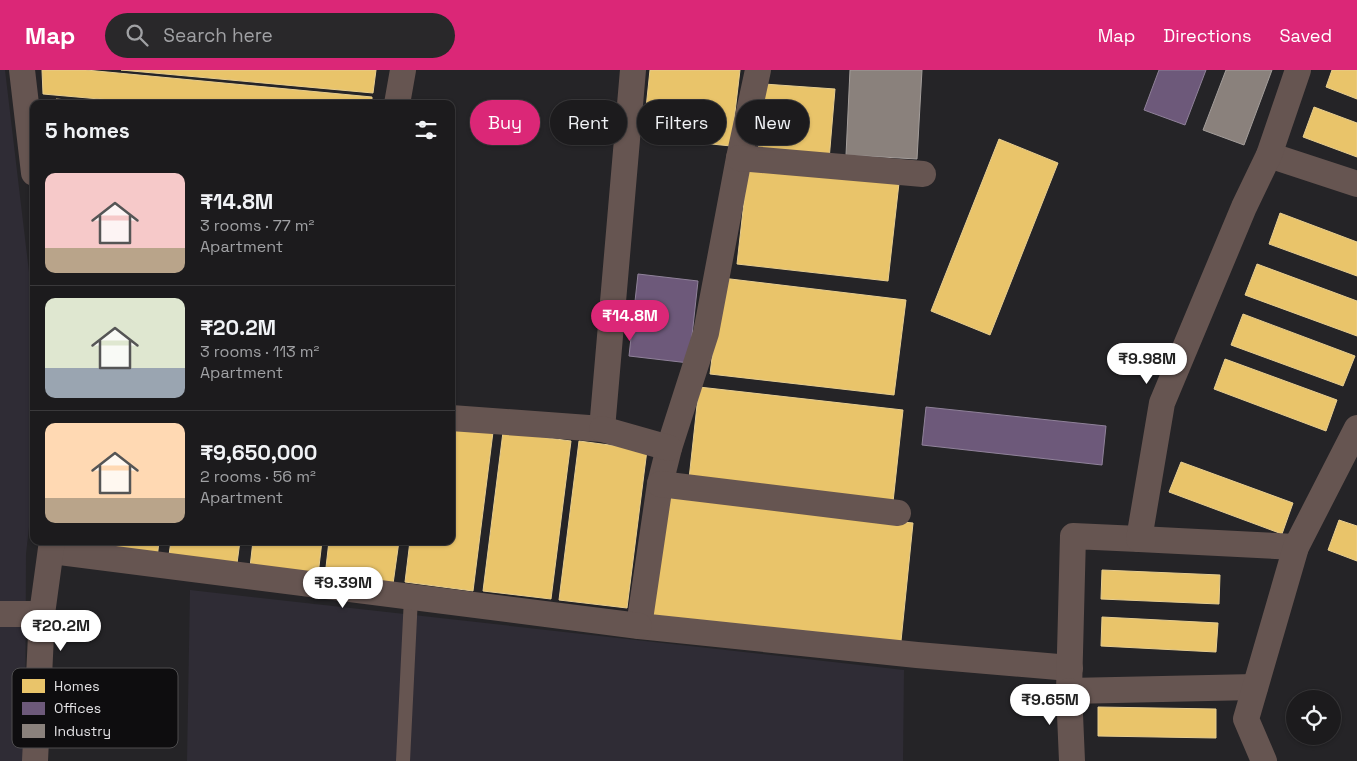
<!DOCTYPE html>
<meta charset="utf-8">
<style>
body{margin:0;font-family:"Space Grotesk",sans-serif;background:#29282a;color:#f1f3f6;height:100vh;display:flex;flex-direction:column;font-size:19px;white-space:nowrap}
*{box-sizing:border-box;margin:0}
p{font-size:16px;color:#a0a1a4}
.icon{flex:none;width:28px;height:28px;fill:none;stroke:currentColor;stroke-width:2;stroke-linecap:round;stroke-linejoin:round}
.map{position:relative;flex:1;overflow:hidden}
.details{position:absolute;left:30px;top:30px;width:425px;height:445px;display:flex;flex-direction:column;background:#1c1b1d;border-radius:10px;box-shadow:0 1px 4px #0004,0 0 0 1px #3a393b}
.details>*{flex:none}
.top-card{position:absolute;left:470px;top:30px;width:475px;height:45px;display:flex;gap:10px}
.tools{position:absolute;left:1286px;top:620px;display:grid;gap:10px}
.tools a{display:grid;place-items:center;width:55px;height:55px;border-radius:50%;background:#1c1b1d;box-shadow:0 1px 4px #0004,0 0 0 1px #3a393b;font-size:25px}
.price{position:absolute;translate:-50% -42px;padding:0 11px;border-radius:18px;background:#fff;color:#222;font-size:16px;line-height:32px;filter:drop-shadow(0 1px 2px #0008)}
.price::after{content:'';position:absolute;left:50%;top:30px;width:15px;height:11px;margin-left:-8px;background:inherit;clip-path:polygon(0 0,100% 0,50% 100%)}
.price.active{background:#db2777;color:#fff}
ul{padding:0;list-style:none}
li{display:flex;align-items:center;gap:15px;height:125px;padding:0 15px}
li+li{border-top:1px solid #3a393b}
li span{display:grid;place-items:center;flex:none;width:140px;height:100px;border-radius:10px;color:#555}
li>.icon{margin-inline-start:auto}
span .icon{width:60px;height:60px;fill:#fffc;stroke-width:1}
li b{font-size:21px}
h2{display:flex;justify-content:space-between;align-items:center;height:60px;padding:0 15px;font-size:21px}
.pill{padding:0 18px;border-radius:22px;background:#1c1b1d;box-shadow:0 1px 4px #0004,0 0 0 1px #3a393b;font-size:18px;line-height:45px}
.pill.active{background:#db2777;color:#fff}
header{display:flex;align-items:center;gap:30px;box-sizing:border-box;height:70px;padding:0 25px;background:#db2777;color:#fff}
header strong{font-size:24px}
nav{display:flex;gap:28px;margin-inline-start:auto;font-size:18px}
.search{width:350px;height:45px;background:#29282a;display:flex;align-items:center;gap:12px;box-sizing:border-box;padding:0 18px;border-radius:28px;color:#a0a1a4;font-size:19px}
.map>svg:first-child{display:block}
.built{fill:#2f2c35}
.homes{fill:#e9c46a;stroke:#e7cd8f}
.offices{fill:#6d597a;stroke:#90829a}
.industry{fill:#8a817c;stroke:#a49e9b}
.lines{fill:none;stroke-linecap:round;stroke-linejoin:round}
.lane{stroke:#665551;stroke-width:14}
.street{stroke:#665551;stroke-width:26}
.key{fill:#0e0d0f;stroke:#4e4d4f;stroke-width:1}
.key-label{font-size:14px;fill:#e2e1e4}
</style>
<header>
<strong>Map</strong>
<div class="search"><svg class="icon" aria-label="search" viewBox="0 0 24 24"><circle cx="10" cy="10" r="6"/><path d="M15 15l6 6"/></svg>Search here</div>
<nav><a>Map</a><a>Directions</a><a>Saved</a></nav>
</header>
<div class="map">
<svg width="1357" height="691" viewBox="0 0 1357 691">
<rect width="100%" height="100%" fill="#252427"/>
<!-- built -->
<g class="built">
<polygon points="0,0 5,0 29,202 34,321 34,413 26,484 25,691 0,691"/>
<polygon points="190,520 904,600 903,691 187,691"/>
</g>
<!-- homes -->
<g class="homes">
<polygon points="42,0 86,0 372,27 372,34 156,34 43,24"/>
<polygon points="121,0 376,0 373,23"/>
<polygon points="650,0 740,0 731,76 643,67"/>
<polygon points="1332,0 1357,0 1357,29 1326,17"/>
<polygon points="764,14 835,19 829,90 758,84"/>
<polygon points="56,29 109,34 56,34"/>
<polygon points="1314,37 1357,53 1357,87 1303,67"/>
<polygon points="999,69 1058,93 990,265 931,241"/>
<polygon points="748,96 899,113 888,211 737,194"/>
<polygon points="1280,143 1357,172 1357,206 1269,174"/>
<polygon points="1257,194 1357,231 1357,266 1245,225"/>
<polygon points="722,208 906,230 894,325 710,304"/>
<polygon points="1243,244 1355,286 1343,316 1231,275"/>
<polygon points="1225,289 1337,330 1326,361 1214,319"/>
<polygon points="699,317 903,340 893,432 689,409"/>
<polygon points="451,357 493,362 473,521 405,512 410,471 451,471"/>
<polygon points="503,362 571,371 551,529 483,521"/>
<polygon points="579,371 647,380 627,538 559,530"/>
<polygon points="1181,392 1293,433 1282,464 1169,422"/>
<polygon points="663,427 913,453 901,571 651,545"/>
<polygon points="1339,450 1357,456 1357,491 1328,480"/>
<polygon points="79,471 159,471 157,489"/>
<polygon points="171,471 240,471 236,501 168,492"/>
<polygon points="253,471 322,471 318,505 250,497"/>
<polygon points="329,471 399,471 393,514 325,506"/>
<polygon points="1102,500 1220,505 1219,534 1101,529"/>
<polygon points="1102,547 1218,553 1216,582 1101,576"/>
<polygon points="1098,637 1216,639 1216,668 1098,666"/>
</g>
<!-- offices -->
<g class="offices">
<polygon points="1159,0 1206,0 1185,55 1144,40"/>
<polygon points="638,204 698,211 689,293 629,286"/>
<polygon points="926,337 1106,356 1102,395 922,375"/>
</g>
<!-- industry -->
<g class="industry">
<polygon points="850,0 922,0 917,89 846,85"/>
<polygon points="1226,0 1272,0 1244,75 1203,60"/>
</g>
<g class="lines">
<!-- lane -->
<polyline class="lane" points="403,691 411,527"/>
<!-- street -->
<g class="street">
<polyline points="22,0 34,103"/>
<polyline points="758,0 739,88 706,263 669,378 660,414 639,556 917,585 1070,598"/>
<polyline points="397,34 403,0"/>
<polyline points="1269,85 1357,114"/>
<polyline points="739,88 923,104"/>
<polyline points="451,348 602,359 633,0"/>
<polyline points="602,359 669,378"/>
<polyline points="660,414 898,443"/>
<polyline points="1139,469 1073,466 1069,621 1255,617"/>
<polyline points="1296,477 1139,469 1162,333 1244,137 1269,85 1298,0"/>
<polyline points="52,481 639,556"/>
<polyline points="0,544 42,544"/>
<polyline points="1069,621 1072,691"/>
<polyline points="35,691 42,544 52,471"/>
<polyline points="1264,691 1246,649 1296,477 1357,358"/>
</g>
</g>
<!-- legend -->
<rect x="12" y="598" width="166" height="80" rx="8" class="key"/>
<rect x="22" y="609" width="23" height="14" fill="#e9c46a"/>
<rect x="22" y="632" width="23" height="13" fill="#6d597a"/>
<rect x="22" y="654" width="23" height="14" fill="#8a817c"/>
<g class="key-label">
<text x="54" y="621">Homes</text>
<text x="54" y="643">Offices</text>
<text x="54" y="666">Industry</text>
</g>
</svg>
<div class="tools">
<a><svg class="icon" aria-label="locate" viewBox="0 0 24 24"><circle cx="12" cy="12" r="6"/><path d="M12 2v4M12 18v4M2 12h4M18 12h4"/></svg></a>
</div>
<b class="price active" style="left:630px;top:272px">₹14.8M</b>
<b class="price" style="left:1147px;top:315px">₹9.98M</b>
<b class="price" style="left:343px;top:539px">₹9.39M</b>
<b class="price" style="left:61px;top:582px">₹20.2M</b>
<b class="price" style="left:1050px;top:656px">₹9.65M</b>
<div class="top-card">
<a class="pill active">Buy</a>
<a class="pill">Rent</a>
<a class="pill">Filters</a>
<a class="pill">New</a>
</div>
<section class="details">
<h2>5 homes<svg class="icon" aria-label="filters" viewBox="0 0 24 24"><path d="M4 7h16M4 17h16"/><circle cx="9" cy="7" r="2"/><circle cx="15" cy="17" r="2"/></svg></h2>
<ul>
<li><span style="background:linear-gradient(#f6c9c9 75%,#b9a48a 0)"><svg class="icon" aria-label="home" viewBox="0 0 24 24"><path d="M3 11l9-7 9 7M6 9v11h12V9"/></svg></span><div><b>₹14.8M</b><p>3 rooms · 77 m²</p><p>Apartment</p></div></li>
<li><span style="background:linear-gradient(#dfe7d0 70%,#9aa5b1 0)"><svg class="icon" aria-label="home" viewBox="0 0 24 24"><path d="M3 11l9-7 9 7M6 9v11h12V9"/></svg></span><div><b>₹20.2M</b><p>3 rooms · 113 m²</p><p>Apartment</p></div></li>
<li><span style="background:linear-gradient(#ffd9b3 75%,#b9a48a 0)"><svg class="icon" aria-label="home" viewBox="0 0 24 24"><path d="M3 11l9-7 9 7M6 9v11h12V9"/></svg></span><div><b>₹9,650,000</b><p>2 rooms · 56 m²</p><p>Apartment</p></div></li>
</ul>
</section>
</div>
